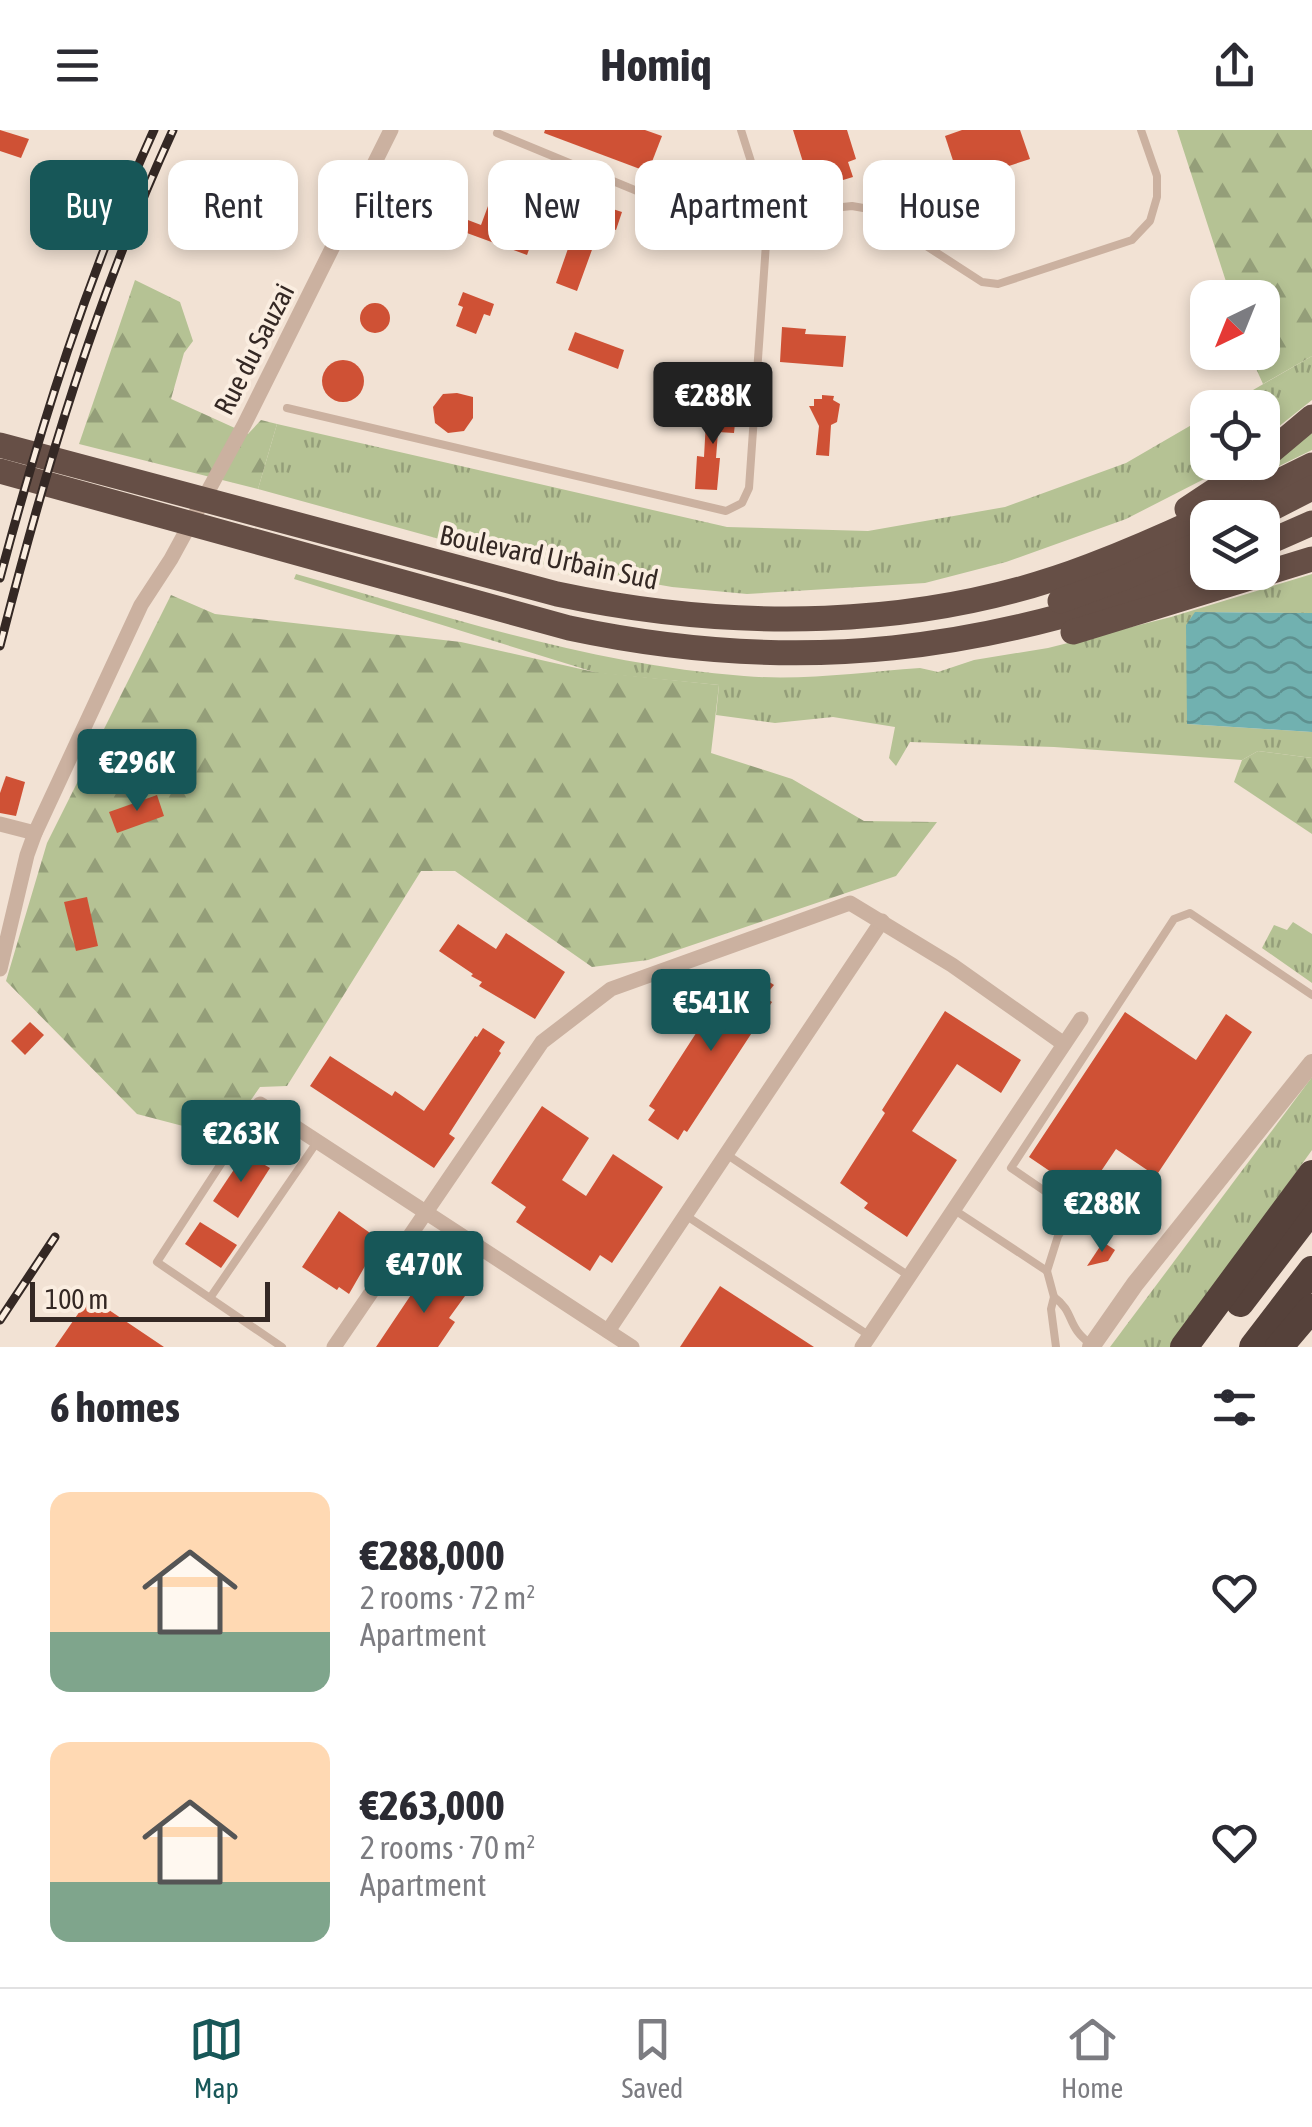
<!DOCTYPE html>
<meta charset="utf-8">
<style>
body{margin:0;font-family:"Asap Condensed",sans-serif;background:#f2f2f3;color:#2b2b33;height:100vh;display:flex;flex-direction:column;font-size:38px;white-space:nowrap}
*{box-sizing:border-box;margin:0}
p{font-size:32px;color:#7c7c81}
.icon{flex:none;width:55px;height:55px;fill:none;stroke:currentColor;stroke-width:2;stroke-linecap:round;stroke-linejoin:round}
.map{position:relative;height:1217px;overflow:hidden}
.side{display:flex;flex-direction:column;background:#fff;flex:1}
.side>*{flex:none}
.banner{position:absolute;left:30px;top:30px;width:1252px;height:90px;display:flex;gap:20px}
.needle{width:65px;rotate:223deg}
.tools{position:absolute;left:1190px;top:150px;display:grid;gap:20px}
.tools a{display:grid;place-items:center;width:90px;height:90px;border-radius:20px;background:#fff;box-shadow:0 5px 15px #0003;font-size:50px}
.scale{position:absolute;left:30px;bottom:25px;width:240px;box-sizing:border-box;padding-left:10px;border:5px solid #342824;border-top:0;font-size:28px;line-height:35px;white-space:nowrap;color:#342824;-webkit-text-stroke:8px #faede0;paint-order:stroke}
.price{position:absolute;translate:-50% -85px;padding:0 22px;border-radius:10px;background:#175758;color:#fff;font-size:32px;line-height:65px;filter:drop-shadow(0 2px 5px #0008)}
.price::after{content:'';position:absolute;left:50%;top:60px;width:30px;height:22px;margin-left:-15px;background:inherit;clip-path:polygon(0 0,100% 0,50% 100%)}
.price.active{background:#222;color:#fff}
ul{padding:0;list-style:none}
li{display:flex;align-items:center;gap:30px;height:250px;padding:0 50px}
li span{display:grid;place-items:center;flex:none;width:280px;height:200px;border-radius:20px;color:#555}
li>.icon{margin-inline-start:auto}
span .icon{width:120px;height:120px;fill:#fffc;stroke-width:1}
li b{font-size:42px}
h2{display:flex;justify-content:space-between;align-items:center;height:120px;padding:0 50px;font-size:42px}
.tag{padding:0 35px;border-radius:20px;background:#fff;box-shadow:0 5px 15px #0003;font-size:35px;line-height:90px}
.tag.active{background:#175758;color:#fff}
header{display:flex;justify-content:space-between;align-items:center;height:130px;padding:0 50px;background:#fff;font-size:45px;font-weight:700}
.menu{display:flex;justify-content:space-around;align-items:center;height:140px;border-top:2px solid #e1e1e2;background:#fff;font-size:28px;color:#7c7c81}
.menu a{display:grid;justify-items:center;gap:5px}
.menu .active{color:#175758}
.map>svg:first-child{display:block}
.grass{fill:url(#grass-tufts)}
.forest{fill:url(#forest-firs)}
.water{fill:url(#water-waves)}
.building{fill:#cf5135}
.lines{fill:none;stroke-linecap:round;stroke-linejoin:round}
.service{stroke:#cbb1a0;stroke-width:8}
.minor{stroke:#cbb1a0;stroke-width:15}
.tertiary{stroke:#cbb1a0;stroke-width:18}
.trunk{stroke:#664f46;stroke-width:25}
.motorway{stroke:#55413a;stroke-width:28}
.rail-casing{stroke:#342824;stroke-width:9}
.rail{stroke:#faede0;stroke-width:5;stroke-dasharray:15;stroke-linecap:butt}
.labels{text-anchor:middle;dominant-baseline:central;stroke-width:8;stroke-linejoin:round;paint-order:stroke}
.street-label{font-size:28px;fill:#342824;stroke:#faede0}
</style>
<header><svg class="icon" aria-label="menu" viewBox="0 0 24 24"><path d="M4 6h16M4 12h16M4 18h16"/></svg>Homiq<svg class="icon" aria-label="share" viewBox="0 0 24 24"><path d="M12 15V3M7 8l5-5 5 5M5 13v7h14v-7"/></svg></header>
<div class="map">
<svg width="1312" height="1217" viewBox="0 0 1312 1217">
<defs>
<pattern id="grass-tufts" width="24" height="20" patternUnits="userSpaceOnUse" patternTransform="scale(2.5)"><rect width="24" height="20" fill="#b5c294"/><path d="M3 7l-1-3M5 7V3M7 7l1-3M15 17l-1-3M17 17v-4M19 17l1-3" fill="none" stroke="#949e79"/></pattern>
<pattern id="forest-firs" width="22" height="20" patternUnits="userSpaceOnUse" patternTransform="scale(2.5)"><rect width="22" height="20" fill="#b5c294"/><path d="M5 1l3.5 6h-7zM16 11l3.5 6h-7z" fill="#949e79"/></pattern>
<pattern id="water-waves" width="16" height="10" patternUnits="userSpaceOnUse" patternTransform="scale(2.5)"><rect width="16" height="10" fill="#71b1b0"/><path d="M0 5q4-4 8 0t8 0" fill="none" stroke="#5e908f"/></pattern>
</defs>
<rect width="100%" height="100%" fill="#f2e2d4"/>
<!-- grass -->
<g class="grass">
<polygon points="1312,226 1312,270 1263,309 1262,278 1222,278"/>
<polygon points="1207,286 1208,332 1230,333 1212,345 1126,389 1006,432 925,453 747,464 672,457 512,429 258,359 277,294 727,397 868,401 1005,377 1126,333"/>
<polygon points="1312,296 1312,320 1263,344 1262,337"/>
<path d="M 296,444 C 442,485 591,535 744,546 C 802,551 863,542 920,538 L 938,542 L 974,530 L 1048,518 L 1171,487 L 1312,444 L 1312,483 L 1195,482 L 1187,594 L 1312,602 L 1312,628 L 1258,621 L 1242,630 L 1054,617 L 910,612 L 896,636 L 889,628 L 895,597 L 833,587 L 775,593 L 716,585 L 719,555 L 597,543 L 294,449 Z"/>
<polygon points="1293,792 1312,804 1312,853 1262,818 1274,795 1287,800"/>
<polygon points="1312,947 1312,1020 1171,1217 1110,1217"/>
</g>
<!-- forest -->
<g class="forest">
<polygon points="1177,0 1312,0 1312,226 1263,254 1249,223 1262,222 1262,168 1231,167"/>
<polygon points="135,150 180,172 193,211 184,223 171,269 248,304 261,290 277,294 258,359 79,314"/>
<polygon points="171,465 215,484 461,512 594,542 719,555 711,623 792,649 864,691 937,692 896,746 648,830 592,837 455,741 421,741 287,956 260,957 225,1007 137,984 6,851 47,713"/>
<polygon points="1258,621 1312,628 1312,704 1234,652 1242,630"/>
</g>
<!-- water -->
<polygon class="water" points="1195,482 1312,483 1312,602 1187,594 1186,495"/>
<!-- building -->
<g class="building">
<polygon points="0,0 29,9 21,28 0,21"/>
<polygon points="545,0 645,0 662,6 648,42 544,3"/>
<polygon points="793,0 847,0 856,29 848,32 853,47 820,57 815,42 807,45"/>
<polygon points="962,0 1020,0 1030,29 960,52 945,6"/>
<polygon points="495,57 545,75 527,125 456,99 460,87 481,95"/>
<polygon points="585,70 622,82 616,100 601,95 577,161 556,153"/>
<polygon points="463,162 494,174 490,186 484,184 476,204 456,196 463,177 458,175"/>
<circle cx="375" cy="188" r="15"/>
<polygon points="782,197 806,199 805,204 846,206 843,237 780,232"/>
<polygon points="575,202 624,220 618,239 568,220"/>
<circle cx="343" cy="251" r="21"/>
<polygon points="457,263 473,267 473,288 464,301 448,303 435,293 433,277 443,264"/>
<polygon points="822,265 834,266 833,270 840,274 837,292 831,295 829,326 816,325 819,296 809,276 814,276 814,269 822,269"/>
<polygon points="707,273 720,274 719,281 736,283 734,303 718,302 716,328 720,328 717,360 695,359 697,326 704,327"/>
<polygon points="6,646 25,652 16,686 0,683 0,663"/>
<polygon points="157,665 164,686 117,703 109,682"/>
<polygon points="87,767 98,816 76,821 64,772"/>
<polygon points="458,794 496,819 506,803 565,842 535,889 479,856 482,852 471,846 473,844 439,821"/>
<polygon points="750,839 774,855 764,867 772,872 687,1002 684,1000 678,1010 648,990 655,980 649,976 733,846 741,852"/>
<polygon points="945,881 1021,930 1001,963 957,934 912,1001 957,1030 907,1107 864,1078 868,1073 840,1053 885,983 882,980"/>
<polygon points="1125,882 1196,930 1226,884 1252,902 1156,1046 1116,1019 1085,1065 1029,1027"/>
<polygon points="30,892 44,905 25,925 11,911"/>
<polygon points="483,898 505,912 499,921 501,923 449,1004 455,1008 434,1038 310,956 330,926 392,966 395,961 424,981 475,906 477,907"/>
<polygon points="542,976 589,1008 562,1050 586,1066 613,1024 663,1057 612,1133 600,1125 590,1141 516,1092 526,1077 491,1053"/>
<polygon points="245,1023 270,1038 238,1088 213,1071"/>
<polygon points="339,1081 380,1110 349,1164 339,1157 337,1160 302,1137"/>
<polygon points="200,1092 237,1115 221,1138 185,1114"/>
<polygon points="1103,1112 1115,1120 1108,1131 1087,1136"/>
<polygon points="427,1141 465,1166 449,1188 455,1192 438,1217 376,1217"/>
<polygon points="720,1156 814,1217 680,1217"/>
<polygon points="96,1163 107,1169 103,1176 164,1217 55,1217 80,1181 75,1177 84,1164 92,1168"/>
</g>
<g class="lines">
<!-- service -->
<g class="service">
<polyline points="497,3 683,80 768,85 852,76 869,79 982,152 998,154 1132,110 1150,91 1157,67 1157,46 1141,0"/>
<polyline points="287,278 726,381 742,373 749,358 768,85 741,0"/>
<polyline points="260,974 157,1132 282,1217"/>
<polyline points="726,1024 909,1146"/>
<polyline points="953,1079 1047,1141 1054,1167"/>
<polyline points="685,1085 870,1206"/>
<polyline points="1047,1141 1058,1106 1074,1081 1011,1038 1174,789 1190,783 1312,865"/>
<polyline points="210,1168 317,1012"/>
<path d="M 1056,1217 L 1051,1179 L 1054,1167 C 1076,1183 1065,1196 1092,1215"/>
</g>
<!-- minor -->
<g class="minor">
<polyline points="0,694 35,703"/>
<polyline points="0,839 27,725 35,703 141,475 171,429 244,295 391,0"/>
<polyline points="260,974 632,1217"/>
<polyline points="608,1201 882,791"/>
<polyline points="334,1217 542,912 611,859 850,773 952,835 1064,914"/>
<polyline points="862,1217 1081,889"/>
</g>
<!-- tertiary -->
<polyline class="tertiary" points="1091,1217 1135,1154 1312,933"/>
<!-- trunk -->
<g class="trunk">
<path d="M 0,315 L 557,464 C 731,501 921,501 1090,436 C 1166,407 1239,371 1312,335"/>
<polyline points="1262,329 1312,287"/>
<path d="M 0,341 L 569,498 C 799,547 990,522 1208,438"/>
<polyline points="1187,379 1258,332"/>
<polyline points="1253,388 1312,358"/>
<polyline points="1262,415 1312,393"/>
<polyline points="1060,471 1126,447 1208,410"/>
<polyline points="1073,502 1312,429"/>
</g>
<!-- motorway -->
<g class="motorway">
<polyline points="1240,1173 1312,1079"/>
<polyline points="1184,1217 1312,1044"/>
<polyline points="1253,1217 1312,1140"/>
<polyline points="1279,1217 1312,1178"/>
</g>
<defs>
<g id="rail">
<path d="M 0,448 C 41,294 88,145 154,0"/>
<path d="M 0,516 C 45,340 97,165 173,0"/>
<polyline points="0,1190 55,1107"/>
</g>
</defs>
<!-- rail casing -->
<use href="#rail" class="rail-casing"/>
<!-- rail -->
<use href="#rail" class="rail"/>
</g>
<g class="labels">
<!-- street labels -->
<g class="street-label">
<text transform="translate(254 219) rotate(-63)">Rue du Sauzai</text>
<text transform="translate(549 427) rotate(12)">Boulevard Urbain Sud</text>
</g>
</g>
</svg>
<div class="tools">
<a><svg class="needle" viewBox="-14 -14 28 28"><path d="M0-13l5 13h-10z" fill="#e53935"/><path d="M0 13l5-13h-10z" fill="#7c7c81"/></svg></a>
<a><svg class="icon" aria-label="locate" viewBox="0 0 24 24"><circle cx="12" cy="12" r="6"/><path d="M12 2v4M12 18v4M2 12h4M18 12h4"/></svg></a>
<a><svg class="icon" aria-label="layers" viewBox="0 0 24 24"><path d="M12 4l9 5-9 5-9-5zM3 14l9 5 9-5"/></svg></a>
</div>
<div class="scale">100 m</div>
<b class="price active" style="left:713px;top:317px">€288K</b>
<b class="price" style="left:137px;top:684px">€296K</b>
<b class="price" style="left:711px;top:924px">€541K</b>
<b class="price" style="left:241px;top:1055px">€263K</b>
<b class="price" style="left:1102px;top:1125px">€288K</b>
<b class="price" style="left:424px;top:1186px">€470K</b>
<div class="banner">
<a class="tag active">Buy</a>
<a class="tag">Rent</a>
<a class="tag">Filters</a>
<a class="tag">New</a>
<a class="tag">Apartment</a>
<a class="tag">House</a>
</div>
</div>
<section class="side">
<h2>6 homes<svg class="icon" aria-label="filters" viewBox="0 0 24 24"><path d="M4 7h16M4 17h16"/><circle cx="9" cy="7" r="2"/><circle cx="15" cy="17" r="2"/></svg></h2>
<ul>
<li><span style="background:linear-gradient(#ffd9b3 70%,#7fa58c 0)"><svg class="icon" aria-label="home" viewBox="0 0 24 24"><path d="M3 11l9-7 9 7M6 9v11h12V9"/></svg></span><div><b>€288,000</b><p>2 rooms · 72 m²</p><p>Apartment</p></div><svg class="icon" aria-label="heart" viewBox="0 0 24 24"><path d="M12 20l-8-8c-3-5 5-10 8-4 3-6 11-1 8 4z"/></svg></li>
<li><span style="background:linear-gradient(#ffd9b3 70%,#7fa58c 0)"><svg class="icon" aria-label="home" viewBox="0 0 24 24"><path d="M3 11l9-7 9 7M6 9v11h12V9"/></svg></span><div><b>€263,000</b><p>2 rooms · 70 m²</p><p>Apartment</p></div><svg class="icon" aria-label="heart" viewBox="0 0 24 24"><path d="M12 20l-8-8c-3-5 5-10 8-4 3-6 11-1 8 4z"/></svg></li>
</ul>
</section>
<nav class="menu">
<a class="active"><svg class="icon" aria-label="map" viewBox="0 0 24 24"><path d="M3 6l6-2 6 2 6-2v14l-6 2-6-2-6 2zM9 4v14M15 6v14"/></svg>Map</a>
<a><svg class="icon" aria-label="saved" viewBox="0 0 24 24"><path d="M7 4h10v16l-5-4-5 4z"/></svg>Saved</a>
<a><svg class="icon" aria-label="home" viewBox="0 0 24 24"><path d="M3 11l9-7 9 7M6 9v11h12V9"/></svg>Home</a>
</nav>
